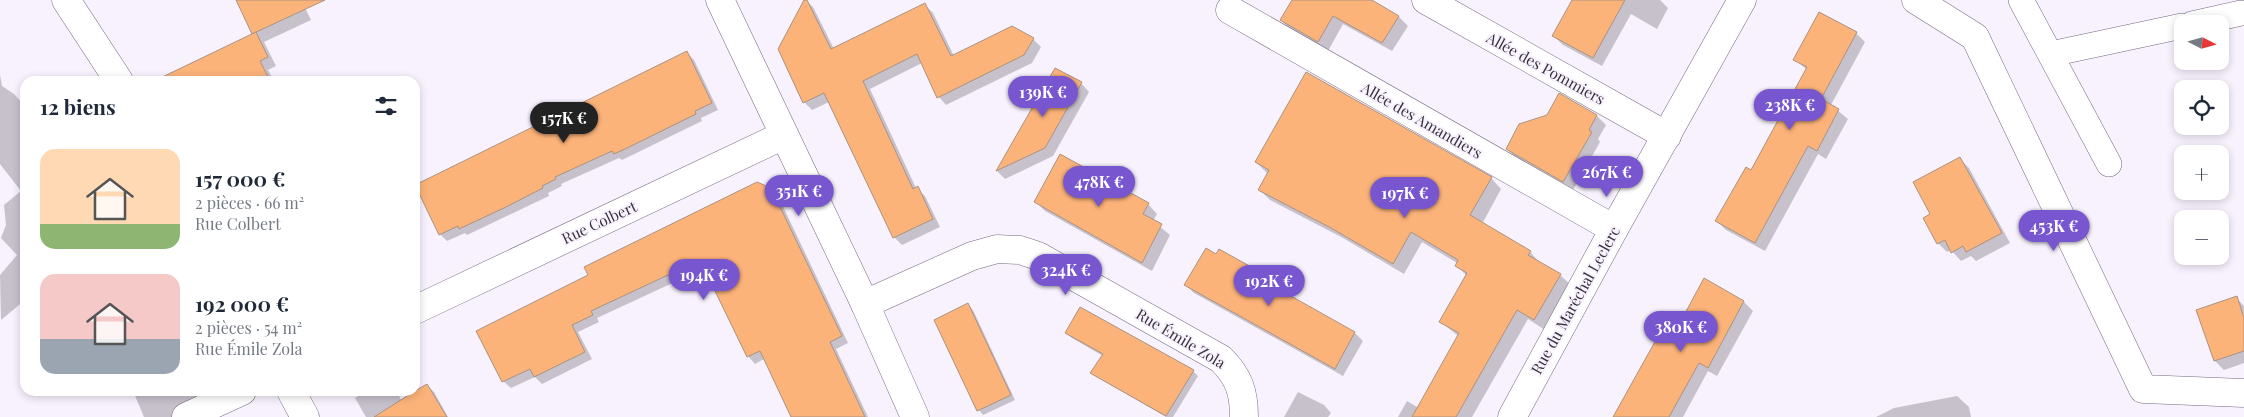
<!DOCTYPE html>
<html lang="fr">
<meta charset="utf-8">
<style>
body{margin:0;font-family:"Playfair Display",serif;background:#f6f6f7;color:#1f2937;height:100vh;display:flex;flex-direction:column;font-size:19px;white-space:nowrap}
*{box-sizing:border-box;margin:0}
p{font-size:16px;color:#747a83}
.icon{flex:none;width:28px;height:28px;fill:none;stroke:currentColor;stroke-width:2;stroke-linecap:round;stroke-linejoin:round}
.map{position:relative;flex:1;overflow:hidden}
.side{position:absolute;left:20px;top:76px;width:400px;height:320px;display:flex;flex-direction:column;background:#fff;border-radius:15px;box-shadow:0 2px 8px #0003}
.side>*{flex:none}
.needle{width:32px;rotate:96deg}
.tools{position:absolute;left:2174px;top:15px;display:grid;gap:10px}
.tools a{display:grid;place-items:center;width:55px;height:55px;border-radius:10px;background:#fff;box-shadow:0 2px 8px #0003;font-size:25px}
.price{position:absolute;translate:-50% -42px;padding:0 11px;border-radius:18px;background:#7856d0;color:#fff;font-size:16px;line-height:32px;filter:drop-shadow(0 1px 2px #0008)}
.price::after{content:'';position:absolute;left:50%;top:30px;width:15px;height:11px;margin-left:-8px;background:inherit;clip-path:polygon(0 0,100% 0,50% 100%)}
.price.on{background:#222;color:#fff}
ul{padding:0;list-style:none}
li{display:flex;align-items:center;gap:15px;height:125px;padding:0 20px}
li span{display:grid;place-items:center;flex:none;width:140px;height:100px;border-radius:15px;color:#555}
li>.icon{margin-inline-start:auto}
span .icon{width:60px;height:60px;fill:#fffc;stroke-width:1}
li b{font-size:21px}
h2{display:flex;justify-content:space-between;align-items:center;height:60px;padding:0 20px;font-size:21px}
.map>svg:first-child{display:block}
.shadow{fill:#0003}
.building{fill:#fcb37a;stroke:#ab9280}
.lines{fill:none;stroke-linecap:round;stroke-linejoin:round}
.pedestrian-casing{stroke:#766981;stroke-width:26}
.minor-casing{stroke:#766981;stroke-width:29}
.tertiary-casing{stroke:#766981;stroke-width:29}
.pedestrian{stroke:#fff;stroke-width:25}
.minor{stroke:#fff;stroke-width:28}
.tertiary{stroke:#fff;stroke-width:28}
.labels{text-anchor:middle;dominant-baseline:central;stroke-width:4;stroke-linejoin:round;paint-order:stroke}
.street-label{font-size:15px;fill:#37323c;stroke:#f8f2fe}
</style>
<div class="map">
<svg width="2244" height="417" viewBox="0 0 2244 417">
<rect width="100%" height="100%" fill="#f8f2fe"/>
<!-- shadow -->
<g class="shadow">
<polygon points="236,0 301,0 311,20 264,42 276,66 268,70 274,81 220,81 219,79 214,81 191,81 185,68 254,35"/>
<polygon points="805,0 813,7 834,49 925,5 933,13 954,56 1012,27 1033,39 1041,47 1032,63 946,105 939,97 922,63 870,89 916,188 925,196 940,227 902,245 894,237 829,102 812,110 804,102"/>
<polygon points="1293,0 1369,0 1399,17 1408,26 1392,51 1343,24 1328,51 1290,29 1281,20"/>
<polygon points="1574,0 1660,0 1668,8 1657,29 1631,14 1602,66 1563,45 1554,36"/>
<polygon points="1856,33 1865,42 1831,105 1848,119 1826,159 1818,154 1765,251 1726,230 1717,221 1751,171 1807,70 1795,59"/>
<polygon points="687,53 694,60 718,110 701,118 702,121 622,160 619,158 561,184 562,186 548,193 549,196 467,235 465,233 447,241 440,234"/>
<polygon points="1056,69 1081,83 1089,92 1053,156 1005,179 997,171"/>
<polygon points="0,75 2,86 14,94 25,106 25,300 1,320 0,275 17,255 1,238 6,225 4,205 21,191 0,164"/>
<polygon points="1597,116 1606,125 1598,139 1600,142 1573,190 1516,158 1507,149"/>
<polygon points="1060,156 1148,204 1157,214 1153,221 1170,235 1152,271 1045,211 1036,202"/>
<polygon points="1960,159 1969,168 2010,243 1976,261 1971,256 1961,261 1951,250 1947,252 1938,243 1932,214"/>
<polygon points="1256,162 1491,178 1501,189 1482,224 1530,252 1540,263 1560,275 1571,285 1545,330 1528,319 1472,417 1398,417 1407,401 1419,408 1458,336 1441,322 1467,276 1456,265 1457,263 1422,242 1404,274 1343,238 1270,200 1260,190 1268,174"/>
<polygon points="757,183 770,189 778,196 848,343 836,349 868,417 794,417 766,358 755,364 748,356 705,268 597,318 599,322 578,332 592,359 542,384 535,377 511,388 503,381 477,331 590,276 585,267"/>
<polygon points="1252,269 1260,277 1259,279 1355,333 1363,341 1343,376 1194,293 1186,285"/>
<polygon points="1704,280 1744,302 1753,311 1717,376 1708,371 1683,417 1614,417 1683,320"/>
<polygon points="2236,298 2244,306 2244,363 2224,370 2215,361"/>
<polygon points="968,305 973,310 1015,400 983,415 979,410"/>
<polygon points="1067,333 1193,371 1198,376 1173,417 1166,417 1097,377 1092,373 1103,356 1072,338"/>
<polygon points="427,385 434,392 448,417 366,417 355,398 366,391 396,391 402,401"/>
<polygon points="133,391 237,391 185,417 144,417"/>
<polygon points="1298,392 1324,405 1331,413 1328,417 1284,417"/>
<polygon points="1957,396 1969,407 1971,417 1876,417 1894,408"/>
</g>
<!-- building -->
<g class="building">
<polygon points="236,0 325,0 252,34"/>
<polygon points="804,0 807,0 831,49 925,3 951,56 1012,26 1034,38 1024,55 937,98 917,54 863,81 913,189 918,186 933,219 893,238 824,93 803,103 778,49"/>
<polygon points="1292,0 1372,0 1399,16 1382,43 1333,16 1318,42 1280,20"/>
<polygon points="1572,0 1625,0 1593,58 1552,36"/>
<polygon points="1819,12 1857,32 1821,99 1839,109 1817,151 1808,146 1755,243 1715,221 1746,167 1751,170 1807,67 1793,60"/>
<polygon points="256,32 268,57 260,61 270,81 154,81"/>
<polygon points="687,51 712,103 695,111 696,114 625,149 614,154 612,151 555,177 556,179 542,186 543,188 506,207 459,229 458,226 439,235 415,185"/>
<polygon points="1055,68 1082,82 1045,148 996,171"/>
<polygon points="1306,72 1492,177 1470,215 1531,251 1528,255 1561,274 1534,320 1517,310 1456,417 1412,417 1459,333 1439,322 1467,273 1455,266 1458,260 1411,232 1393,264 1331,228 1258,190 1269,170 1255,162"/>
<polygon points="1559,93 1597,115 1589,130 1592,132 1563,182 1506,149 1519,124 1547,115"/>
<polygon points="1060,154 1149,203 1143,214 1162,224 1142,263 1034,202"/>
<polygon points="1960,157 2002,233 1966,252 1963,246 1951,253 1945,240 1937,244 1923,218 1930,214 1913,182"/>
<polygon points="757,182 771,188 842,336 830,342 865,417 791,417 760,351 747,357 700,260 591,311 593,315 572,325 585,352 534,377 530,369 502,382 476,331 588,275 584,267"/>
<polygon points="1206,248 1216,254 1219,249 1253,268 1250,273 1355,332 1335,369 1184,285"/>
<polygon points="1704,278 1744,301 1708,368 1699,363 1669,417 1613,417 1671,313 1682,319"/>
<polygon points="2237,296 2244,318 2244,351 2214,361 2196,310"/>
<polygon points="968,303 1011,395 977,411 934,320"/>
<polygon points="1080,307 1194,370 1166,416 1090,373 1103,354 1065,333"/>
<polygon points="427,384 447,417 374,417 415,391"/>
</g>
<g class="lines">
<defs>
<g id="pedestrian">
<polyline points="2021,0 2109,164"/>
<polyline points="2192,24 2241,13"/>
<polyline points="2051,54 2182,26"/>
</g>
<g id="minor">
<polyline points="720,0 865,304 915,417"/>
<polyline points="1426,0 1667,136"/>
<polyline points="1916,0 1975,37 2143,389 2244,393"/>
<polyline points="1230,10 1614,229"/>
<path d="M 865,304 L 972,256 L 997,249 L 1020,250 L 1038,256 L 1221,359 C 1239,377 1244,392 1244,417"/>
<polyline points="415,310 784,135"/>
<polyline points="186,417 242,391"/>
</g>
<g id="tertiary">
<polyline points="66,0 119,81"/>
<polyline points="291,391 305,417"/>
<polyline points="1512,417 1614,229 1742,0"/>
</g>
</defs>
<!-- pedestrian casing -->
<use href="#pedestrian" class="pedestrian-casing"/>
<!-- minor casing -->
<use href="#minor" class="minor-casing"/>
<!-- tertiary casing -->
<use href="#tertiary" class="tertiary-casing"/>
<!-- pedestrian -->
<use href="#pedestrian" class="pedestrian"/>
<!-- minor -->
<use href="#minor" class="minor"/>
<!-- tertiary -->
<use href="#tertiary" class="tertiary"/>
</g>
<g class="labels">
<!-- street labels -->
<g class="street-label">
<text transform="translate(1546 68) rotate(29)">Allée des Pommiers</text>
<text transform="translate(1422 120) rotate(30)">Allée des Amandiers</text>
<text transform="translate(599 222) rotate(-25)">Rue Colbert</text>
<text transform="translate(1575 300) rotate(-61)">Rue du Maréchal Leclerc</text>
<text transform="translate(1181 338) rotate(31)">Rue Émile Zola</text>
</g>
</g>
</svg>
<div class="tools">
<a><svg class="needle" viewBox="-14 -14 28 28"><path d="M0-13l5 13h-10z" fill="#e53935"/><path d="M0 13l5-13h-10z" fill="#747a83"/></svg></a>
<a><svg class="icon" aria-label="locate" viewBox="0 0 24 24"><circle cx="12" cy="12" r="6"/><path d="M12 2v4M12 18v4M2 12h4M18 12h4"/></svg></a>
<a>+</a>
<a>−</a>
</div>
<b class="price" style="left:1043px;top:118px">139K €</b>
<b class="price" style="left:1790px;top:131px">238K €</b>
<b class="price on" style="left:564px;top:144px">157K €</b>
<b class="price" style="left:1607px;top:198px">267K €</b>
<b class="price" style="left:1099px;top:208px">478K €</b>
<b class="price" style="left:799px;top:217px">351K €</b>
<b class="price" style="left:1405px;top:219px">197K €</b>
<b class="price" style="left:2054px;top:252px">453K €</b>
<b class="price" style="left:1066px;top:296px">324K €</b>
<b class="price" style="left:704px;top:301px">194K €</b>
<b class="price" style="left:1269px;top:307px">192K €</b>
<b class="price" style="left:1681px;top:353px">380K €</b>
<section class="side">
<h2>12 biens<svg class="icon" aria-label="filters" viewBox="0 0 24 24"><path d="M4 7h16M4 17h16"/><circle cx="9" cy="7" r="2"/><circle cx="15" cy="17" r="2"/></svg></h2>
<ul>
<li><span style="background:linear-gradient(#ffd9b3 75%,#8fb573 0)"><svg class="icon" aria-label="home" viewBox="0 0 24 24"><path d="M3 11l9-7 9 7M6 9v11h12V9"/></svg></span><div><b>157 000 €</b><p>2 pièces · 66 m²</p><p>Rue Colbert</p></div></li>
<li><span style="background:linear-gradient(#f6c9c9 65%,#9aa5b1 0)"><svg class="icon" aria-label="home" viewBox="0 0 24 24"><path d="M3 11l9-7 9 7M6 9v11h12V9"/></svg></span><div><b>192 000 €</b><p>2 pièces · 54 m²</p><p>Rue Émile Zola</p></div></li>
</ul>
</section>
</div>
